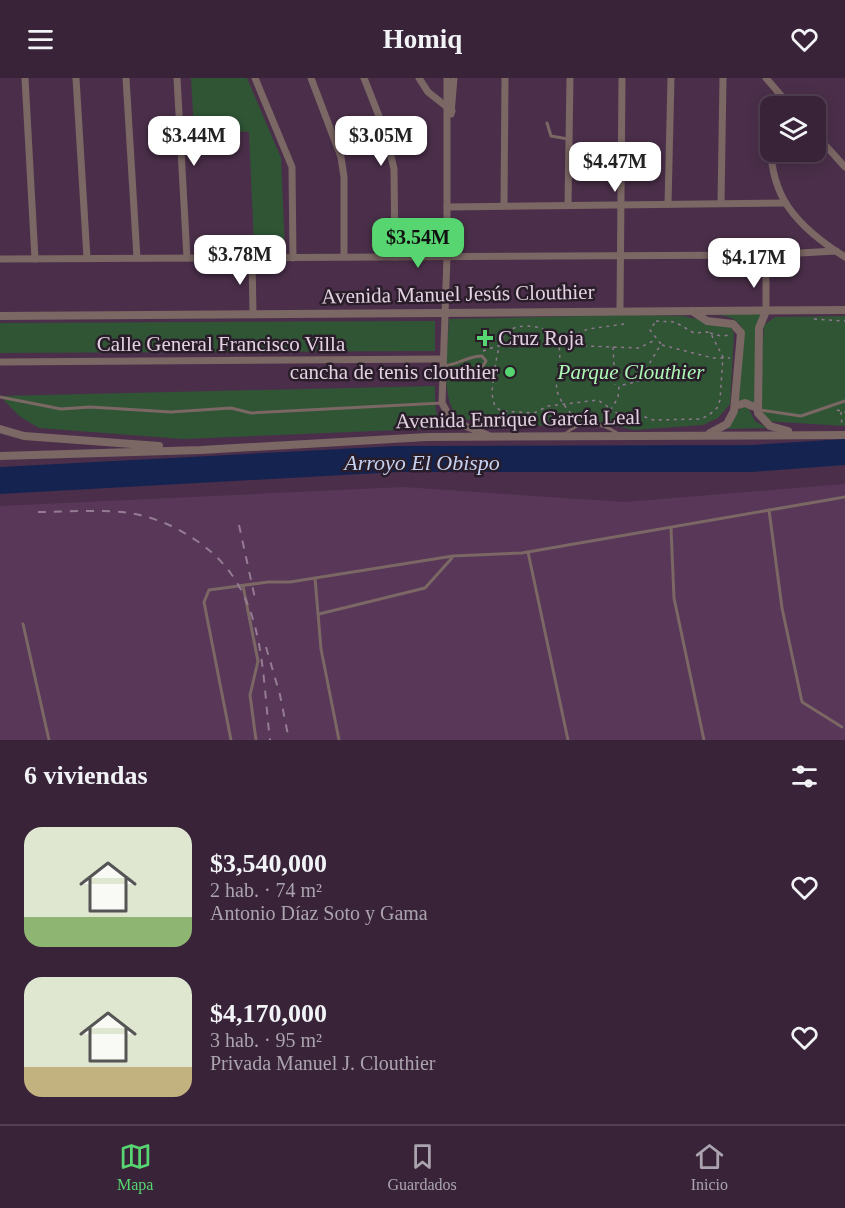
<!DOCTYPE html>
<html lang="es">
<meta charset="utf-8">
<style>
body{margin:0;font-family:"Times New Roman",serif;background:#432f43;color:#f1f3f6;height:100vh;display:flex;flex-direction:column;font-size:22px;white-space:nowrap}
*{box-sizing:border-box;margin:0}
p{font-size:20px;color:#aba4ae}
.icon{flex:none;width:33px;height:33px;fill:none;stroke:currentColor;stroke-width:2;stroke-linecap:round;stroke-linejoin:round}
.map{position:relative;height:662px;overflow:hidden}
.details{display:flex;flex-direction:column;background:#382338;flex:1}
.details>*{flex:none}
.tools{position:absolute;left:760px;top:18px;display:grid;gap:12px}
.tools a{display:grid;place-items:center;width:66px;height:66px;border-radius:12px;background:#382338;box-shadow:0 3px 15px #0003,0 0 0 2px #524053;font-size:30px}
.price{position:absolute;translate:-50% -51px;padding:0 14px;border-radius:12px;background:#fff;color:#222;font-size:20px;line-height:39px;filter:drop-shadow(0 2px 3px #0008)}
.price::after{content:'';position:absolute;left:50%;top:36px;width:18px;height:14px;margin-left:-9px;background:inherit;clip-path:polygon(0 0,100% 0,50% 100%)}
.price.on{background:#57d570;color:#111}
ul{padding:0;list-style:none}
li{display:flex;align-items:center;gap:18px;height:150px;padding:0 24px}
li span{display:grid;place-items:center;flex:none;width:168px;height:120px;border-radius:18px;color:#555}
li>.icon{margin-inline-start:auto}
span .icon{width:72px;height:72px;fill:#fffc;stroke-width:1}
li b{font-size:26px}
h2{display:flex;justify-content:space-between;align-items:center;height:72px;padding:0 24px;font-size:26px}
header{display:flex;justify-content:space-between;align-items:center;height:78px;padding:0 24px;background:#382338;font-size:27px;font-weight:800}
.tabs{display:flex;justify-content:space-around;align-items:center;height:84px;border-top:2px solid #524053;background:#382338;font-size:16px;color:#aba4ae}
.tabs a{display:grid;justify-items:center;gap:3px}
.tabs .on{color:#57d570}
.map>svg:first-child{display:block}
.built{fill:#583758}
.green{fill:#2f5535}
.water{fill:#152351}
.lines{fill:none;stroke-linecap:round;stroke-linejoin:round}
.path{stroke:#8f778e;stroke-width:1.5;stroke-dasharray:3 4.5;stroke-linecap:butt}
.service{stroke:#7b6764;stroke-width:3}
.minor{stroke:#7b6764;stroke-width:7}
.tertiary{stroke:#7b6764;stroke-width:8}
.rail{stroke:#947d93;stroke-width:2;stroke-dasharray:8 8;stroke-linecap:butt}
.poi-dot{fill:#57d570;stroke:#291d29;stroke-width:2}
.labels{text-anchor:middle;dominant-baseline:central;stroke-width:5;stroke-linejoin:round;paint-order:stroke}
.street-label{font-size:21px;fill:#e4d2e3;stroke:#291d29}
.poi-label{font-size:21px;fill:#e4d2e3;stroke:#291d29;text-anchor:start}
.park-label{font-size:21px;font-style:italic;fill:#aef9b6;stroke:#291d29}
.water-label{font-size:22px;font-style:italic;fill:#c5d2f2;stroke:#291d29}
</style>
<header><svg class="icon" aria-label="menu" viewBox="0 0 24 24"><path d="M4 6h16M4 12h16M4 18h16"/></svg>Homiq<svg class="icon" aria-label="heart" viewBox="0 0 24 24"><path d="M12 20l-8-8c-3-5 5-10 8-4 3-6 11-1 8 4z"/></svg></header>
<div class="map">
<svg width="845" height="662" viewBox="0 0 845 662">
<rect width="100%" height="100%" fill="#4b2f4a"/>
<!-- built -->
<polygon class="built" points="845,406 845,662 0,662 0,428 403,409 624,424"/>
<!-- green -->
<g class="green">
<polygon points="191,0 247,0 281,80 285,173 254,168 249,54 194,52"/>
<path d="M 709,236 L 762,236 L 755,325 L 739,322 L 743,252 C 736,237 724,238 709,236 Z"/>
<path d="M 627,237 L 683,238 L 731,249 L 734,256 L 730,326 L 718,340 L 703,347 L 634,352 L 599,344 L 544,348 L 458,341 C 439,316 448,272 449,241 Z"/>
<polygon points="845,238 845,348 765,343 759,327 764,247 775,239"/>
<polygon points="435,243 435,273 0,275 0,245"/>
<path d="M 435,308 C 435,324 433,339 447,350 L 183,361 L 39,350 L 19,338 L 0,318 Z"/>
<path d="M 744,328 L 749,331 L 755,343 L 767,350 L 727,351 C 734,345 735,332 744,328 Z"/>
</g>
<!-- water -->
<polygon class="water" points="845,361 845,387 752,394 398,394 0,416 0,389 397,368 752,367"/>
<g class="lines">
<!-- path -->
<g class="path">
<polyline points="814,241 845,243"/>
<polygon points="656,243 675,244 694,255 708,254 711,256 723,279 720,322 717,330 709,337 701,341 653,342 637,336 618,336 611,331 618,320 619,308 639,303 661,266 650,252"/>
<polyline points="710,255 721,258 731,257"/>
<polyline points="557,265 588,251 625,246"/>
<polyline points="662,267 713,280 730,280"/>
<polyline points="613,269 615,307"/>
<path d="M 483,273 L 497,268 L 559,267 L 542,250 C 501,241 499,264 494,296 C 493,307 490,316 495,328 L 501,333 L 534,335 L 548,328 L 598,322 L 611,331 L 601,342"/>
<polyline points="837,332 845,334"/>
<polyline points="841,334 842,348"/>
<path d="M 576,341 C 542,305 564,307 559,267 L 639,270 L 655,262"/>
</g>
<!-- service -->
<g class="service">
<polyline points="547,45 551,58 568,61"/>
<path d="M 444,288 C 459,286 468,278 482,278 L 486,283 L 483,288"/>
<polyline points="0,319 61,331 90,329 171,334 231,330 251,335 442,325"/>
<polyline points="760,332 801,338 845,323"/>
<path d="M 565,356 C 583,340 600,344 619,356"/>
<polyline points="769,432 782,530 802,624 842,649"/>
<polyline points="671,450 674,520 704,662"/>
<polyline points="528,474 568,662"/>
<polyline points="315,500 321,571 339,662"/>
<polyline points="243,508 258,583 250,617 256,662"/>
<polyline points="319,536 425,510 452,480"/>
<polyline points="23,546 49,662"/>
<polyline points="231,662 204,524 209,512 268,504 290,504 453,478 522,475 845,419"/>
</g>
<!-- minor -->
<g class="minor">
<polyline points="25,0 35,181"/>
<polyline points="76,0 87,180"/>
<polyline points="126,0 137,180"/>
<polyline points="177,0 187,180"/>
<polyline points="255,0 292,89 293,180"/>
<polyline points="311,0 341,79 344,99 344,178"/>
<polyline points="364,0 386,56 394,91 395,179"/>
<polyline points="419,0 428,14 452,33"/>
<polyline points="447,0 447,178 442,325 452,343 488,357"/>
<polyline points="766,0 790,28"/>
<polyline points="773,28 778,16"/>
<polyline points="451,36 454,0"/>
<path d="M 771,39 C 765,109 786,142 845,179"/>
<polyline points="816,57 845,89"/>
<polyline points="721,125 723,0"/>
<polyline points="668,126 671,0"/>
<polyline points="504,127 505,0"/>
<polyline points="568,127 570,0"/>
<polyline points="447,129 784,125"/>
<polyline points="252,180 253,236"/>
<polyline points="0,181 764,177 836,173"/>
<polyline points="766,188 766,233"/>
<polyline points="620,233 622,0"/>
<polyline points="0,284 443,281"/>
</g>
<!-- tertiary -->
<g class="tertiary">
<polyline points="692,233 707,243 733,246 741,255 734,333 727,346 710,355"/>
<polyline points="766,233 759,250 758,335 770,348 788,353"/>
<polyline points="0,238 845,232"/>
<polyline points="735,328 745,325 757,330"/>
<polyline points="0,351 24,358 159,368"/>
<polyline points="0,378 201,372 427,359 845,357"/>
</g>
<!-- rail -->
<g class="rail">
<path d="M 38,434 C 68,434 100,431 130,435 C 154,439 177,449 197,463 C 266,510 261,588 270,662"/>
<polyline points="239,447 256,525"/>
<polyline points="266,569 280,617 289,662"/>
</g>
</g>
<!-- markers -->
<g class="poi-dot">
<path d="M482 251h6v6h6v6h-6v6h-6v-6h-6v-6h6z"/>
<circle cx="510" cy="294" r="6"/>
</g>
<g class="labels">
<!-- street labels -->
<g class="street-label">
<text transform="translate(458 216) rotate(-1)">Avenida Manuel Jesús Clouthier</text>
<text x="221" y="266">Calle General Francisco Villa</text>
<text transform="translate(518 341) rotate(-1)">Avenida Enrique García Leal</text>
</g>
<!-- poi labels -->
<g class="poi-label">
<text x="498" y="260">Cruz Roja</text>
<text x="498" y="294" text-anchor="end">cancha de tenis clouthier</text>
</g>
<!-- park labels -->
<g class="park-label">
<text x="631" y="294">Parque Clouthier</text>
</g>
<!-- water labels -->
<g class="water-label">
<text x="422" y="384">Arroyo El Obispo</text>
</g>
</g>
</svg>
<div class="tools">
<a><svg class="icon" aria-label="layers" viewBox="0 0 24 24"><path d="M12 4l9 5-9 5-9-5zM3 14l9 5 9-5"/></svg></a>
</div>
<b class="price" style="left:194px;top:89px">$3.44M</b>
<b class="price" style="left:381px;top:89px">$3.05M</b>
<b class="price" style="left:615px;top:115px">$4.47M</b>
<b class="price on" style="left:418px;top:191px">$3.54M</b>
<b class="price" style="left:240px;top:208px">$3.78M</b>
<b class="price" style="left:754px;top:211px">$4.17M</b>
</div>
<section class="details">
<h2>6 viviendas<svg class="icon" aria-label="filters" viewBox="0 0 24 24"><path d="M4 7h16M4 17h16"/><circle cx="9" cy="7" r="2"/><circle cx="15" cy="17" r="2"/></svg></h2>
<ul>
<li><span style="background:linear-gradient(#dfe7d0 75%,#8fb573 0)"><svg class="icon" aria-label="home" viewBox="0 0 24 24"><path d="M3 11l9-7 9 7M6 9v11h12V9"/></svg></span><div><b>$3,540,000</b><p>2 hab. · 74 m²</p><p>Antonio Díaz Soto y Gama</p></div><svg class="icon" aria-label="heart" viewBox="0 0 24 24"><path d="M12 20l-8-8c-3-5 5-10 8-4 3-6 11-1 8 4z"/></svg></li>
<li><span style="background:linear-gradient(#dfe7d0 75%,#c2b280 0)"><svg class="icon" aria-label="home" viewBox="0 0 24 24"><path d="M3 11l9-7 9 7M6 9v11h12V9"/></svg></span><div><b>$4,170,000</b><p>3 hab. · 95 m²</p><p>Privada Manuel J. Clouthier</p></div><svg class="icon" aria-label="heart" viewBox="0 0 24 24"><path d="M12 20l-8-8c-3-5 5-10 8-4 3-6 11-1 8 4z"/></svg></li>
</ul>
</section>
<nav class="tabs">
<a class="on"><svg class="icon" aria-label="map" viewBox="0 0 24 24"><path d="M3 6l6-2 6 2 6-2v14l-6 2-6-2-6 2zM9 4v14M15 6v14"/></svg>Mapa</a>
<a><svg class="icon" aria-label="saved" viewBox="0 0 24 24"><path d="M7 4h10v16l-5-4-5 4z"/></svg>Guardados</a>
<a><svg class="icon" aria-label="home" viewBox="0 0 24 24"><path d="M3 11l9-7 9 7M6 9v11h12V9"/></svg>Inicio</a>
</nav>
